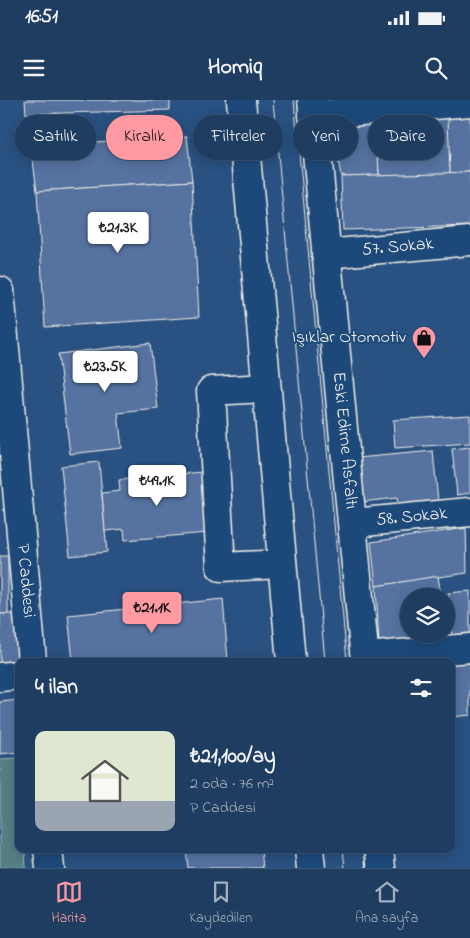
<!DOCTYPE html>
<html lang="tr">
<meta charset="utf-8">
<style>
body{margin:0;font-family:"Indie Flower",sans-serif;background:#2c486a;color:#f1f3f6;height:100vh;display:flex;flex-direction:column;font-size:19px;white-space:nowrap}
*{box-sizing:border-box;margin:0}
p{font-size:16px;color:#a1aebd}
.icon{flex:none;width:28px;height:28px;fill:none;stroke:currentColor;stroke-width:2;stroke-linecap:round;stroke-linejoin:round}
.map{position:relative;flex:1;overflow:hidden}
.drawer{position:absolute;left:15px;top:558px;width:440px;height:195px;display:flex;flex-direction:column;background:#1f3d61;border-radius:10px;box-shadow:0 2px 12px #0003,0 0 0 1px #3c5676}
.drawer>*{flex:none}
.hud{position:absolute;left:15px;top:15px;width:440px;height:45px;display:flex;gap:10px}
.controls{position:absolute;left:400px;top:488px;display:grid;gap:10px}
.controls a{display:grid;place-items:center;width:55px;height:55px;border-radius:50%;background:#1f3d61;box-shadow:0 2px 12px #0003,0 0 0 1px #3c5676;font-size:25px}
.price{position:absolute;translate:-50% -42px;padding:0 11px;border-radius:5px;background:#fff;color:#222;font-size:16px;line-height:32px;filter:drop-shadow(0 1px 2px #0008)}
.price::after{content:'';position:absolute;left:50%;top:30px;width:15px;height:11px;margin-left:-8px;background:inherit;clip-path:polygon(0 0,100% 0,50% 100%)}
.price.active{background:#ff9aa2;color:#111}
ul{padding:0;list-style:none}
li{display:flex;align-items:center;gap:15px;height:125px;padding:0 20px}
li span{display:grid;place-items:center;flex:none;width:140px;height:100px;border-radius:10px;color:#555}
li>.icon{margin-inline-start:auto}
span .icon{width:60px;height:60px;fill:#fffc;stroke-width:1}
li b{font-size:21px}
h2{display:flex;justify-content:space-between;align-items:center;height:60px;padding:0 20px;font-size:21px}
.chip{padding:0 18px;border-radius:22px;background:#1f3d61;box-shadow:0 2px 12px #0003,0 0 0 1px #3c5676;font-size:18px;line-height:45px}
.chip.active{background:#ff9aa2;color:#111}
.status{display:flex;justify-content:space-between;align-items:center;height:35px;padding:0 25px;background:#1f3d61;direction:ltr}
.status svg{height:14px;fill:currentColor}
header{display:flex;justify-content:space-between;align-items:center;height:65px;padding:0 20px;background:#1f3d61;font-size:22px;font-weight:800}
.menu{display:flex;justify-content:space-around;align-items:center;height:70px;border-top:1px solid #3c5676;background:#1f3d61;font-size:14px;color:#a1aebd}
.menu a{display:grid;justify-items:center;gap:2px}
.menu .active{color:#ff9aa2}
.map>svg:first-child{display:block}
.green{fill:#557e85;stroke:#a4b8b6}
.building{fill:#5572a0;stroke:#f4f1e8}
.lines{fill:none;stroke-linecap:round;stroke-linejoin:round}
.minor-casing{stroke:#f4f1e8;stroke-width:31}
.major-casing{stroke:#f4f1e8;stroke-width:31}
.minor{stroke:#1f4a7a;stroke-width:28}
.major{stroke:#1f4a7a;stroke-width:28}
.tram{stroke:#f4f1e8;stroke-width:1}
.labels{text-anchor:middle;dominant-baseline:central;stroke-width:4;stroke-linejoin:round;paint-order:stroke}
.street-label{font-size:18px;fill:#f4f1e8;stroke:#1f4a7a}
.poi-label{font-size:18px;fill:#f4f1e8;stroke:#1f4a7a;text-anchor:end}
</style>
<div class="status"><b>16:51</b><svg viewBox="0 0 49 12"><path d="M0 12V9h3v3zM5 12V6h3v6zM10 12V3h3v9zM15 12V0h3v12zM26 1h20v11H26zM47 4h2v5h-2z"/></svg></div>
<header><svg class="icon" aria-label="menu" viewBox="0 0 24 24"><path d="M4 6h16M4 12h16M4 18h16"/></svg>Homiq<svg class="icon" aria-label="search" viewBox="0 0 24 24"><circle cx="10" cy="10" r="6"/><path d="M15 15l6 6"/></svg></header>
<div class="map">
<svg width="470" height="768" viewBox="0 0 470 768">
<rect width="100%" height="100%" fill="#295181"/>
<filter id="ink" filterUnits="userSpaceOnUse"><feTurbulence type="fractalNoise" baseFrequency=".02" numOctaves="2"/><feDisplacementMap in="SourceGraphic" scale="10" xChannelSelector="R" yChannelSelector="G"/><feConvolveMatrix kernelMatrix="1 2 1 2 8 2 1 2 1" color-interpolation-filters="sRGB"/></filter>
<g filter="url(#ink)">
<!-- green -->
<polygon class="green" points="17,658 19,749 25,749 26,768 0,768 0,659"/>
<!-- building -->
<g class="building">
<polygon points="25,0 170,0 170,10 26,14"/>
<polygon points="470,9 470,72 450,73 447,10"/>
<polygon points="448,18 450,73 379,75 376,22"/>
<polygon points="376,22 379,75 341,76 332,26"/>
<polygon points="187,36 192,81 37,91 31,46"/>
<polygon points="470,72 470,126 343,130 341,76"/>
<polygon points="192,81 199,217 45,227 37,91"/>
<polygon points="150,243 158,309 118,313 122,348 70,354 58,254"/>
<polygon points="470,315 470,343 395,348 393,320"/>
<polygon points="470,347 470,393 457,395 452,349"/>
<polygon points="433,351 438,401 398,405 397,398 361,402 357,358"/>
<polygon points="99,362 107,452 70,456 61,366"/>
<polygon points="202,372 207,433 125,440 124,429 105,431 102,393 120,391 119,380"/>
<polygon points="466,428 467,473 376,486 371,442"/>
<rect x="0" y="456" width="8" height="58"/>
<polygon points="438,476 441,496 409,496 409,534 446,534 446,539 379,546 376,486"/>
<polygon points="470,491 470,536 452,538 448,493"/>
<polygon points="223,499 228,561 73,561 68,515"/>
<polygon points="0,514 16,514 19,564 0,565"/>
<polygon points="470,558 470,615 451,617 451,561"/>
<polygon points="19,600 19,652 0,654 0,602"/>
<polygon points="186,749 261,749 263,768 188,768"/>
</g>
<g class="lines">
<defs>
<g id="minor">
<polyline points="313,15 470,2"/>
<path id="s1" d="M 326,154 L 470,141"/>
<path id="s2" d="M 0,191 L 32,561"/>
<polyline points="266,288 211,291 221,467 282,464"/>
<path id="s3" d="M 353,423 L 470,412"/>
<polyline points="365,557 470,548"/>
<polyline points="0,577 19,575"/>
<polyline points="48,749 50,768"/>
</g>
<g id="major">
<polyline points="241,0 291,561"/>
<path id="s4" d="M 312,0 L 365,561"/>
<polyline points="309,749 311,768"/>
<polyline points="379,749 381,768"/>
</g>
</defs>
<!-- minor casing -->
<use href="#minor" class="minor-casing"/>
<!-- major casing -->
<use href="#major" class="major-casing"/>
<!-- minor -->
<use href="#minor" class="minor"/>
<!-- major -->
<use href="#major" class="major"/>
<!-- tram -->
<g class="tram">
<polyline points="273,0 325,561"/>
<polyline points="294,0 347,561"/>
<polyline points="343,749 345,768"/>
<polyline points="365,749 367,768"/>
</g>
</g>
</g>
<!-- icons -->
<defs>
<symbol id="shop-pin" viewBox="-11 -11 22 30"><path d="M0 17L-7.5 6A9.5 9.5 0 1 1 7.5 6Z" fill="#ff9aa2" stroke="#1f4a7a"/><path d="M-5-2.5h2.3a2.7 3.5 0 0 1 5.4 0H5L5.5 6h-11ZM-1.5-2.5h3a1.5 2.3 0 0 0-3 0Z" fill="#111"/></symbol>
</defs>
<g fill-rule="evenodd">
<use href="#shop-pin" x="410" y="224" width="28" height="38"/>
</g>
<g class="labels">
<!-- street labels -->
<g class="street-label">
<text stroke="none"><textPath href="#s1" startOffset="72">57. Sokak</textPath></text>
<text stroke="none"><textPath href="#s4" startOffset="342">Eski Edirne Asfaltı</textPath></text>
<text stroke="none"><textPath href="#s3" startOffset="59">58. Sokak</textPath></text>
<text stroke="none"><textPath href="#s2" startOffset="291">P Caddesi</textPath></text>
</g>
<!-- poi labels -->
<g class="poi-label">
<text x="406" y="238">Işıklar Otomotiv</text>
</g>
</g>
</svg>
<div class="controls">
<a><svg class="icon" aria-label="layers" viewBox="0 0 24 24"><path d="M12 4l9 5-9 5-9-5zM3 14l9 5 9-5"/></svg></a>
</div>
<b class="price" style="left:118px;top:154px">₺21.3K</b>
<b class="price" style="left:105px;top:293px">₺23.5K</b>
<b class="price" style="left:157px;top:407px">₺49.1K</b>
<b class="price active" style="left:152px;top:534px">₺21.1K</b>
<div class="hud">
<a class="chip">Satılık</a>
<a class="chip active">Kiralık</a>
<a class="chip">Filtreler</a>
<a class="chip">Yeni</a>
<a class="chip">Daire</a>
</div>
<section class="drawer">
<h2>4 ilan<svg class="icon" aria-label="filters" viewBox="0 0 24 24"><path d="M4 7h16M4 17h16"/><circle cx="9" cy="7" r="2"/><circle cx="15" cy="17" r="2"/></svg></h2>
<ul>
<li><span style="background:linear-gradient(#dfe7d0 70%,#9aa5b1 0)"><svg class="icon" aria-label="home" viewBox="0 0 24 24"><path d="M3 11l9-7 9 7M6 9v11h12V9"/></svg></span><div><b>₺21,100/ay</b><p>2 oda · 76 m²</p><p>P Caddesi</p></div></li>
</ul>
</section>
</div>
<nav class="menu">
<a class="active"><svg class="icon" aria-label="map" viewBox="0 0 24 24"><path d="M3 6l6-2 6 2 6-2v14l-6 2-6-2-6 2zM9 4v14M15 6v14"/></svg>Harita</a>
<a><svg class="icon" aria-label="saved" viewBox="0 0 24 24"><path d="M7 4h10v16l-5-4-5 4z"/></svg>Kaydedilen</a>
<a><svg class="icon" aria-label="home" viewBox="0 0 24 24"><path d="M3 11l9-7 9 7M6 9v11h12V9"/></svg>Ana sayfa</a>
</nav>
